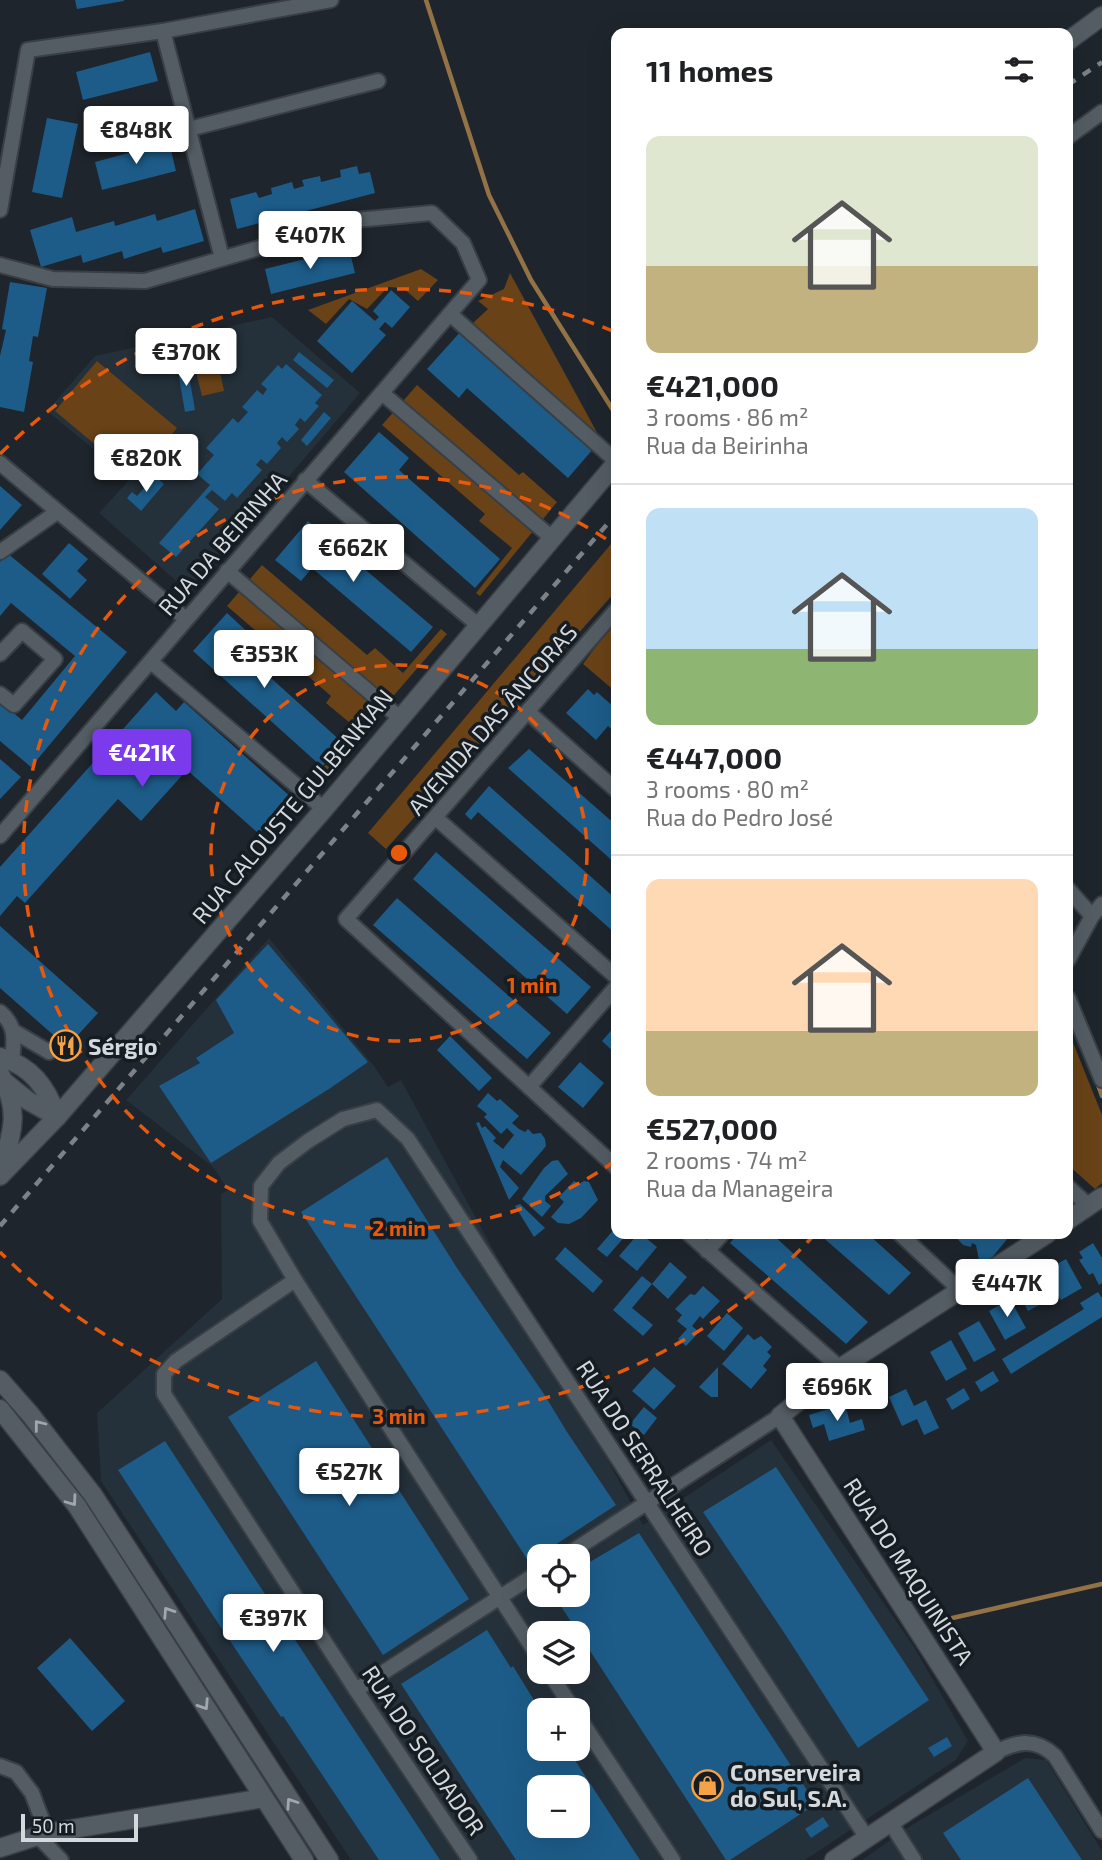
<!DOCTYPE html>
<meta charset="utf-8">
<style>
body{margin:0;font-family:"Exo 2",sans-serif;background:#f6f6f6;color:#202124;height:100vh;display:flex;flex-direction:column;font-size:26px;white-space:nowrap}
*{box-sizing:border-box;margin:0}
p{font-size:23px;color:#757577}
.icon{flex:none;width:38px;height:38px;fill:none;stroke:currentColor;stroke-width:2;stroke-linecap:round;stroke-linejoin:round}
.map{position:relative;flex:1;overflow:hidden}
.panel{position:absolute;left:611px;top:28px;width:462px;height:1211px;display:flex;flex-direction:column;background:#fff;border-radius:14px;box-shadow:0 7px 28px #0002}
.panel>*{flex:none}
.buttons{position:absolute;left:527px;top:1544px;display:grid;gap:14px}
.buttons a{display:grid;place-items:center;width:63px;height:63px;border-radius:14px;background:#fff;box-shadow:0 7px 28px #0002;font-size:35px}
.scale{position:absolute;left:21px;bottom:18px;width:117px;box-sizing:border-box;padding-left:7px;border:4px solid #d4d9dd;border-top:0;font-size:19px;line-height:24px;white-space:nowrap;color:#d4d9dd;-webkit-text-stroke:5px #151c22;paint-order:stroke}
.price{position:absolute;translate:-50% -60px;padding:0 16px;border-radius:7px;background:#fff;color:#222;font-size:23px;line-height:46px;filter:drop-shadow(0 2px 4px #0008)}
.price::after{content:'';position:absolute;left:50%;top:42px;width:21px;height:16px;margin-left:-10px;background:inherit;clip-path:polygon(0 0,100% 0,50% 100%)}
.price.current{background:#7c3aed;color:#fff}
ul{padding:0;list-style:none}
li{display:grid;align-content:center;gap:14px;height:371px;padding:0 35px}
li+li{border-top:2px solid #e0e0e0}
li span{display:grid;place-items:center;height:217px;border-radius:14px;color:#555}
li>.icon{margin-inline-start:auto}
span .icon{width:126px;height:126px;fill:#fffc;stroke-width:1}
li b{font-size:30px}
h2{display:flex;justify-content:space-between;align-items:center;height:84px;padding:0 35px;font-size:30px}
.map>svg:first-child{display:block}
.built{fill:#24303a;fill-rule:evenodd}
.green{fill:#694217}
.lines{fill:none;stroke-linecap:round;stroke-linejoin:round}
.stream{stroke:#937246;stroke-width:4.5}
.building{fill:#1d5c89;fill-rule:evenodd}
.street-casing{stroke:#393f44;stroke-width:18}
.secondary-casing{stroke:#393f44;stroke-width:21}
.street{stroke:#545d64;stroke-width:14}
.secondary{stroke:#545d64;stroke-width:18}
.rail{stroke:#7c8288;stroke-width:4.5;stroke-dasharray:9 9;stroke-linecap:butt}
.oneway{stroke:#a1a7ad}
.ring{fill:none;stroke:#e8590c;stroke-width:3.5;stroke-dasharray:12 9}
.labels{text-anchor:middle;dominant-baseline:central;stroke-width:7;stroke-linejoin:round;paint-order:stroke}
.street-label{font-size:23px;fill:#d4d9dd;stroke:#151c22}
.poi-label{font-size:23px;font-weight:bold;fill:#d4d9dd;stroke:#151c22;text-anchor:start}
.centre{fill:#e8590c;stroke:#151c22;stroke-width:3.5}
.ring-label{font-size:21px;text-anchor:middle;font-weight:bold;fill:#e8590c;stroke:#151c22;stroke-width:7;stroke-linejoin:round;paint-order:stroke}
</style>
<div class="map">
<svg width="1102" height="1860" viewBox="0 0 1102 1860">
<rect width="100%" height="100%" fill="#1e252c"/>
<!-- built -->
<g class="built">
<polygon points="272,317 360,393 190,593 99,513 130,479 47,411 95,356"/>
<path d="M 269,938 L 374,1066 L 388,1087 L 401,1080 L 643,1525 L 771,1440 L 914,1647 L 968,1741 L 956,1760 L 805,1860 L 351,1860 L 101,1481 L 97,1413 L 222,1299 L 221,1194 L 228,1190 L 213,1167 L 126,1100 ZM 539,1556 L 578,1556 L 578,1594 L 539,1594 ZM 539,1633 L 578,1633 L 578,1671 L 539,1671 ZM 539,1710 L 578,1710 L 578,1748 L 539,1748 ZM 539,1787 L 578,1787 L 578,1825 L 539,1825 Z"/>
<polygon points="1025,1758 1046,1760 1102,1851 1102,1860 862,1860 907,1828"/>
</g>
<!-- green -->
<g class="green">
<polygon points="421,269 438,280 418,301 403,288 388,287 367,309 349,299 326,324 308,310"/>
<polygon points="510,273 600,438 472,324 488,309 478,301 504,289"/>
<polygon points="97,361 177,428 135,478 55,411"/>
<polygon points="219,367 224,391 202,396 196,372"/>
<polygon points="417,385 519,475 523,472 557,502 480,596 476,593 512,548 479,521 485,514 382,425"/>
<polygon points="611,544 616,551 616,591 386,849 368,833"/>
<polygon points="262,565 367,655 375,648 403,673 441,629 447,634 324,776 320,772 356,728 326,703 331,696 227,606"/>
<polygon points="616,619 616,692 583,664"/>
<polygon points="1068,1030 1102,1115 1102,1183 1095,1189 1068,1165"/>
</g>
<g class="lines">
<!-- stream -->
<g class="stream">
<polyline points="426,0 489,195 531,280 616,415"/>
<polyline points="1097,1082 1102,1096"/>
<polyline points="948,1619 1102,1584"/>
</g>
</g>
<!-- building -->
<g class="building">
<polygon points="75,0 124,0 124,1 77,9"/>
<polygon points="150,52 158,81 83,100 76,72"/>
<polygon points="47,118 78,124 62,198 32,192"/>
<polygon points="169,142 176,171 102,190 95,162"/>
<polygon points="357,166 359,174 370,172 375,193 237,229 230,199 256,192 259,198 272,194 271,188 292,182 294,189 304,186 302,180 320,176 321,182 341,177 340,170"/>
<polygon points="195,209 204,241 163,253 161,247 124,259 122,251 83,263 81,255 41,267 30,230 72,217 76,232 114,221 115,226 155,214 157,221"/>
<polygon points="349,248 355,273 271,294 265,269"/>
<polygon points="10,282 47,288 38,337 33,336 29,361 33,362 24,412 0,407 0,356 6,330 2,329"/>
<polygon points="391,290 410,307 392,328 385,322 379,329 386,335 352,373 317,341 352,301 375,321 379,317 373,311"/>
<polygon points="462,330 594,448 568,478 467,388 459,398 427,369"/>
<polygon points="299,352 334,380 327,388 293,360"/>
<polygon points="187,364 195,410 185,412 177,366"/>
<polygon points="286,364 322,395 315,403 319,406 305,422 300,418 295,425 299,429 287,442 282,437 277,443 281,448 267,464 261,459 256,465 262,470 237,498 232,493 225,501 212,490 205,497 219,509 176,557 159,543 210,485 197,474 214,455 206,448 233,418 238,423 248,412 242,407 257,390 263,395 267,389 261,384 278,365 282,369"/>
<polygon points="324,412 331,418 307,446 301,440"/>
<polygon points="379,432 409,458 399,470 500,559 475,588 344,472"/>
<polygon points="155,476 164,484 141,511 127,498 132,492 137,496"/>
<polygon points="0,486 22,505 0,530"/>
<polygon points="308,521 433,627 411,652 312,568 301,581 275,560"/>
<polygon points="69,543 88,559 77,571 87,580 70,599 42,574"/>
<polygon points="7,553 127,652 31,767 0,741 0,702 22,720 75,656 11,603 0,616 0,562"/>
<polygon points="227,613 254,638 242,652 343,743 322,767 193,651"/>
<polygon points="588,689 594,695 597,692 616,709 616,728 614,731 608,726 596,740 566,713"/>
<polygon points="156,692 176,711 184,702 292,798 259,834 187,770 141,821 118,799 25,903 17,896 0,916 0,867"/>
<polygon points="529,749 616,825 616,864 508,768"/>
<polygon points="0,759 21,777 0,799"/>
<polygon points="489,786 616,899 616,934 478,812 471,820 465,814"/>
<polygon points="436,852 591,987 567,1014 413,879"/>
<polygon points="397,898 551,1033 527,1059 373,925"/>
<polygon points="0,926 98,1013 67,1047 0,988"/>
<polygon points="268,944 368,1062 329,1089 211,1163 159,1086 200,1063 196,1058 234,1033 216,1000"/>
<polygon points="616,1025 616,1054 602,1041"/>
<polygon points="450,1036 492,1078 479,1091 437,1050"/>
<polygon points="580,1062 604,1083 583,1108 558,1087"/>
<polygon points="488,1093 497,1101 500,1099 519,1116 512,1123 519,1129 525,1132 528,1129 533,1134 541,1133 545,1139 546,1146 542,1151 521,1175 503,1160 500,1167 519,1188 509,1200 476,1123 479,1122 482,1128 485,1126 496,1138 493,1141 503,1149 514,1135 507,1128 501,1134 484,1117 487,1114 477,1106"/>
<polygon points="387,1157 457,1268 544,1394 567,1432 616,1505 529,1562 301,1212"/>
<polygon points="558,1160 568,1174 545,1196 545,1201 551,1206 542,1217 522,1199 544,1168 552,1161"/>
<polygon points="574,1181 579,1184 584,1181 589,1182 598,1200 581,1218 569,1224 558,1223 551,1217 564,1202 559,1197"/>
<polygon points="520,1204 545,1228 534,1237 515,1206"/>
<polygon points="616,1227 616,1234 627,1234 607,1257 597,1249"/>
<polygon points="638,1234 641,1234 657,1247 637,1271 619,1256"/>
<polygon points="738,1234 772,1234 868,1322 846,1344 730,1243"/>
<polygon points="819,1234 868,1234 911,1273 889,1295"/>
<polygon points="953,1234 1004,1234 1008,1238 985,1266 979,1260 976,1245 972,1243 971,1247 963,1245"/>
<polygon points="1093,1243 1102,1258 1102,1283 1099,1285 1093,1273 1089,1275 1079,1260 1083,1258 1079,1252"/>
<polygon points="565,1247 603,1281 593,1293 555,1259"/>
<polygon points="1066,1259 1082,1288 1061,1300 1045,1271"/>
<polygon points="670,1262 687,1277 668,1299 652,1284 632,1308 653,1325 643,1336 613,1310 642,1276 652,1284"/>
<polygon points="1032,1279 1045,1302 1028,1311 1016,1288"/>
<polygon points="703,1286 720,1301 703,1319 700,1316 692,1326 699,1332 686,1346 678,1339 687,1329 677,1321 682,1315 675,1309 690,1294 695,1295"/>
<polygon points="1098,1292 1102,1298 1102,1317 1011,1374 1002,1359 1084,1309 1080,1303"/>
<polygon points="1010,1299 1026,1328 1005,1340 989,1311"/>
<polygon points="727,1313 743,1328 724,1351 707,1336"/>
<polygon points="979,1321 996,1350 974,1362 958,1333"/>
<polygon points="748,1334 754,1340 761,1336 772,1347 767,1352 771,1356 763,1366 767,1370 751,1389 722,1364"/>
<polygon points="951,1340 967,1369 946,1381 930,1352"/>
<polygon points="316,1361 469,1599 383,1655 228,1417"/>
<polygon points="654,1367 676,1386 654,1410 632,1391"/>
<polygon points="718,1367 718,1397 711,1397 699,1387"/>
<polygon points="993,1371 999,1381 981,1392 975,1382"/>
<polygon points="964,1388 970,1399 952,1410 946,1399"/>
<polygon points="906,1389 914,1406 926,1400 939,1428 924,1435 917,1419 902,1426 889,1397"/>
<polygon points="845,1404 850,1423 862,1419 865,1430 829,1441 824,1424 813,1428 809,1415"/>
<polygon points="644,1407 657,1418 644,1435 630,1424"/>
<polygon points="165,1441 259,1585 440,1860 379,1860 283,1716 281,1717 212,1614 118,1470"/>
<polygon points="776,1467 929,1700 858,1748 787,1637 703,1512"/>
<polygon points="639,1533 816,1804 730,1860 726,1860 553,1594 578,1594 578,1569"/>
<path d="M 487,1630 L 511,1668 L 513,1666 L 540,1710 L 539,1748 L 567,1748 L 640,1860 L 516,1860 L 401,1684 ZM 539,1787 L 578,1787 L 578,1825 L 539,1825 Z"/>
<polygon points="70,1638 125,1701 92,1731 37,1668"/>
<polygon points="947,1737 952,1746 934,1757 928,1748"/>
<polygon points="1028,1778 1082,1860 961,1860 943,1833"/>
<polygon points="823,1817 829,1826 811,1838 805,1829"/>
</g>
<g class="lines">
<defs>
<g id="street">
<polyline points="163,31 222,258"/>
<polyline points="189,129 378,81"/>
<polyline points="1068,137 1102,112"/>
<polyline points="0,210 28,50 163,31 331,0"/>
<polyline points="0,265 53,279 145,281 356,220 432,213 463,243 479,280 0,836"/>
<polyline points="450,314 616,461"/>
<polyline points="382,393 552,538"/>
<polyline points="0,463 186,619"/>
<polyline points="305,480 478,625"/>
<polyline points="0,552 57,512"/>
<polyline points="227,571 400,718"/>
<polyline points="616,610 346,919 616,1167"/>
<polyline points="0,654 22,631 55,659 14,705 0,694"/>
<polyline points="151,662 324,809"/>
<polyline points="528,712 616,790"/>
<polyline points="436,818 616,977"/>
<polyline points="1068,889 1092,916"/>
<polyline points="1068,960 1092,916 1102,904"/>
<polyline points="1068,998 1102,1080"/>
<path d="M 0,1012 C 17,1026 14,1041 12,1061"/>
<polyline points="15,1032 49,1052"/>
<polyline points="529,1087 616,987"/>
<polyline points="1068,1187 1089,1206"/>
<polyline points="689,1234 840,1368"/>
<polyline points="900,1234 961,1291"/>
<polyline points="707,1251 722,1234"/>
<polyline points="295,1280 176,1361 164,1374 164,1394 356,1690 470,1860"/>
<polyline points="565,1556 780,1416"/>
<polyline points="539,1658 295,1280 260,1221 261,1186 279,1163 308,1141 343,1119 377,1110 408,1139 867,1838"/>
<polyline points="548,1671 574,1710"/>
<polyline points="356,1690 539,1572"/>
<polyline points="578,1716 673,1860"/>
<path d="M 996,1752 C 1018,1741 1036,1738 1055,1756 L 1102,1831"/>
<polyline points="0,1766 16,1772 32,1793 47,1833"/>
<polyline points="890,1822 914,1860"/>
<polyline points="38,1836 61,1860"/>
</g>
<g id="secondary">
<polyline points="1068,41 1102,16"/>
<path d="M 0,1057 C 31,1066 47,1087 57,1117"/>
<path d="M 0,1074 C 22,1113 11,1135 0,1175"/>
<polyline points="6,1083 27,1100 57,1117"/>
<polyline points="0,1176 57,1117 324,809 616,463"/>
<polyline points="1068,1220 1102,1197"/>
<polyline points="0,1380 30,1414 93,1495 329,1860"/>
<polyline points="0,1409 77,1506 304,1860"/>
<polyline points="0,1848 47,1833 264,1798"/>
<polyline points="834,1860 996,1752 780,1416 840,1368 1047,1234"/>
</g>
</defs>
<!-- street casing -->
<use href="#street" class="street-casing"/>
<!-- secondary casing -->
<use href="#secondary" class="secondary-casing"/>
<!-- street -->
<use href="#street" class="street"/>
<!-- secondary -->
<use href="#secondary" class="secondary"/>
<!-- rail -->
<g class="rail">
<polyline points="1068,85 1102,62"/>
<polyline points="0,1226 616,514"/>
</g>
</g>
<!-- one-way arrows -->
<defs><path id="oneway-chevron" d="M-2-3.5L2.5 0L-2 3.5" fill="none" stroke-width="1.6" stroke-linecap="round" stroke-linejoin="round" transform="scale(1.75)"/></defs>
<g class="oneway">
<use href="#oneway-chevron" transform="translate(39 1425) rotate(-128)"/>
<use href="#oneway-chevron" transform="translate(72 1501) rotate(54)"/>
<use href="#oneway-chevron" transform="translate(168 1612) rotate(-123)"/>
<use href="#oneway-chevron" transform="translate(204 1705) rotate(57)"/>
<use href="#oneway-chevron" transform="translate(291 1803) rotate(-124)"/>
</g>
<!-- distance rings -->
<g class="ring">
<circle cx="399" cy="853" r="188"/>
<path d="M615 1161A376 376 0 1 1 615 545"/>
<path d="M815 1234A564 564 0 0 1 0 1252M0 454A564 564 0 0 1 615 332"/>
</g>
<!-- icons -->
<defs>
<symbol id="restaurant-ring" viewBox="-11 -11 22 22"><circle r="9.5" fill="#151c22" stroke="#f6a247" stroke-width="1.5"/><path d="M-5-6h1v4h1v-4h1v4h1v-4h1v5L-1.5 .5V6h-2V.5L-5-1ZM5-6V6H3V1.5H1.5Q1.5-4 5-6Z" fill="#f6a247"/></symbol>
<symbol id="shop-ring" viewBox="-11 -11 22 22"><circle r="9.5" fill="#151c22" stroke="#f6a247" stroke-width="1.5"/><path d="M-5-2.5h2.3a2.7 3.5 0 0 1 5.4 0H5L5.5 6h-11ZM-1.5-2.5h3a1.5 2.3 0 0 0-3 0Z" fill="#f6a247"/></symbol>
</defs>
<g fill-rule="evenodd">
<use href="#restaurant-ring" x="48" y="1028" width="35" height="35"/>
<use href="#shop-ring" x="690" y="1768" width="35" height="35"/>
</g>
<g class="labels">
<!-- street labels -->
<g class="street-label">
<text transform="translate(222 543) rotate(-49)">RUA DA BEIRINHA</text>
<text transform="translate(492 719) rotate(-49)">AVENIDA DAS ÂNCORAS</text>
<text transform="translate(292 806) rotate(-50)">RUA CALOUSTE GULBENKIAN</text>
<text transform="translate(645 1458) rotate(57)">RUA DO SERRALHEIRO</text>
<text transform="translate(909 1571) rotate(57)">RUA DO MAQUINISTA</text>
<text transform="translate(424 1750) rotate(56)">RUA DO SOLDADOR</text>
</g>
<!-- poi labels -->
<g class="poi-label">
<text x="88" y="1046">Sérgio</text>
<text x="730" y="1772">Conserveira<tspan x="730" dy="26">do Sul, S.A.</tspan></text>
</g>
</g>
<circle cx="399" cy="853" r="10" class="centre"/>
<g class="ring-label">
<text x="532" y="993">1 min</text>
<text x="399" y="1236">2 min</text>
<text x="399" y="1424">3 min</text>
</g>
</svg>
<div class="buttons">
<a><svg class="icon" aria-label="locate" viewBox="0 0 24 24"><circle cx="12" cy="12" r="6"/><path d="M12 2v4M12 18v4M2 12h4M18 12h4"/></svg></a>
<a><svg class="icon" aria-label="layers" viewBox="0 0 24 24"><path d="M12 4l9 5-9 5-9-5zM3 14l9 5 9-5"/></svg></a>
<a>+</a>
<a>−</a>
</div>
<div class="scale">50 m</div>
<b class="price" style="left:136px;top:166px">€848K</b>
<b class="price" style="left:310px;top:271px">€407K</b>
<b class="price" style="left:186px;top:388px">€370K</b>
<b class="price" style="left:146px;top:494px">€820K</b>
<b class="price" style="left:353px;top:584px">€662K</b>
<b class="price" style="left:264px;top:690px">€353K</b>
<b class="price current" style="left:142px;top:789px">€421K</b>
<b class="price" style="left:1007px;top:1319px">€447K</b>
<b class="price" style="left:837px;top:1423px">€696K</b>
<b class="price" style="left:349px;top:1508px">€527K</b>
<b class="price" style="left:273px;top:1654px">€397K</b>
<section class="panel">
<h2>11 homes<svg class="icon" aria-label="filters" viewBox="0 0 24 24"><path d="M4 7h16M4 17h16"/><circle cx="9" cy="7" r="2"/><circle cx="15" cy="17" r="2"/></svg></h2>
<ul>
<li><span style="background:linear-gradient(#dfe7d0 60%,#c2b280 0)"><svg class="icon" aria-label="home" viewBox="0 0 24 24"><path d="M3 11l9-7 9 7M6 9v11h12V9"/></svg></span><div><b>€421,000</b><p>3 rooms · 86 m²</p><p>Rua da Beirinha</p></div></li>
<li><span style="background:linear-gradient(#bfe0f5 65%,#8fb573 0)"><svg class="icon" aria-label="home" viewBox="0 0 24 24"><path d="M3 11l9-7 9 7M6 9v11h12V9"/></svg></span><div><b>€447,000</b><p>3 rooms · 80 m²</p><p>Rua do Pedro José</p></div></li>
<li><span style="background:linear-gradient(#ffd9b3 70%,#c2b280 0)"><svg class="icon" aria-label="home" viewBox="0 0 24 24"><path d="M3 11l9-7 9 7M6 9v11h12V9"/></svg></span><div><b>€527,000</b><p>2 rooms · 74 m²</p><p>Rua da Manageira</p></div></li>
</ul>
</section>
</div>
